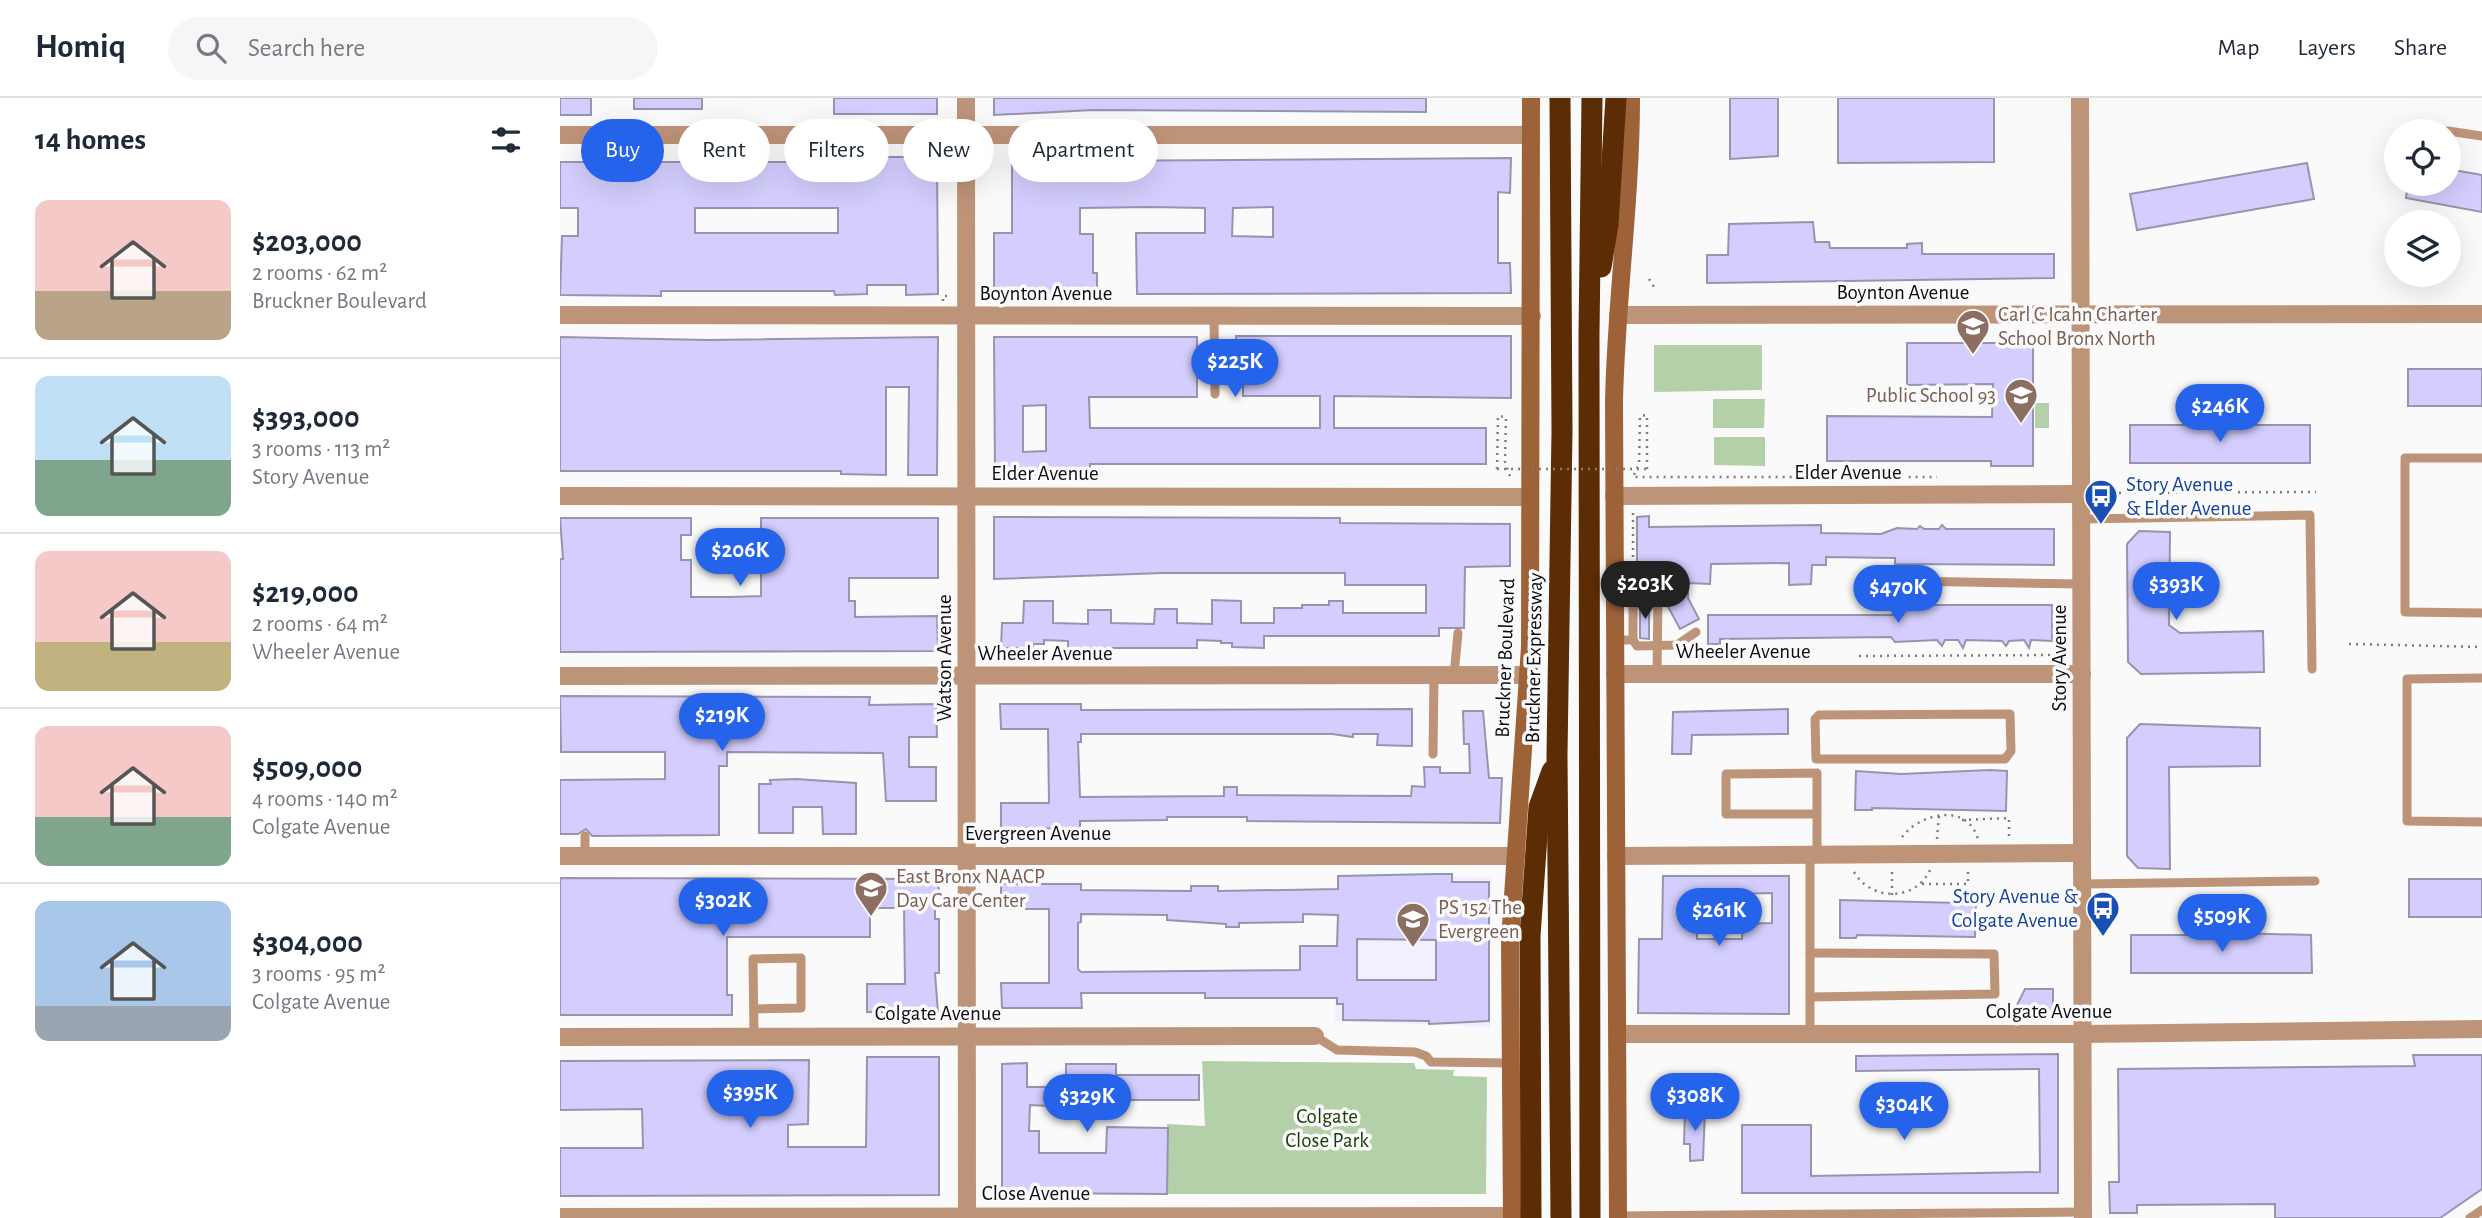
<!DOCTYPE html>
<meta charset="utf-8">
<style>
body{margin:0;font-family:"Alegreya Sans",sans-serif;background:#f6f6f7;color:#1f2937;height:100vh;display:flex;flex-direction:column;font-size:26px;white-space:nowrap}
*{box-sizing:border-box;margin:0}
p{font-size:23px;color:#747a83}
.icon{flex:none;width:38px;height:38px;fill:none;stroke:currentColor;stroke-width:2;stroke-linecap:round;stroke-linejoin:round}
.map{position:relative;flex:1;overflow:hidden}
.details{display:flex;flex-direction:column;background:#fff;width:560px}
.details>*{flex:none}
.banner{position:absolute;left:21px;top:21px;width:665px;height:63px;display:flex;gap:14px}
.fabs{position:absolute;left:1824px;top:21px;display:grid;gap:14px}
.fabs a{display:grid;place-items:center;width:77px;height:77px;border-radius:50%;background:#fff;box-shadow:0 7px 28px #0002;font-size:35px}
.price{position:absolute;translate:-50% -60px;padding:0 16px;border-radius:24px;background:#2563eb;color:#fff;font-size:23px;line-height:46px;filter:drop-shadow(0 2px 4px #0008)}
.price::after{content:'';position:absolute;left:50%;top:42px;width:21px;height:16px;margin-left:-10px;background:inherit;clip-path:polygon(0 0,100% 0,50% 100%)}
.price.current{background:#222;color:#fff}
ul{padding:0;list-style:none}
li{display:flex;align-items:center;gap:21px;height:175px;padding:0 35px}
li+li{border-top:2px solid #e0e1e3}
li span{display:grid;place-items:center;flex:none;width:196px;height:140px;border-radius:14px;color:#555}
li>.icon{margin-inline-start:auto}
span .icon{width:84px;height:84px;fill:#fffc;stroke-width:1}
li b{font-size:30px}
h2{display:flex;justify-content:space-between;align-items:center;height:84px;padding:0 35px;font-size:30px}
.chip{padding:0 24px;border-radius:32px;background:#fff;box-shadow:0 7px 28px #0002;font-size:24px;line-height:63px}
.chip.current{background:#2563eb;color:#fff}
header{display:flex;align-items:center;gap:42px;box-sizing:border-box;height:98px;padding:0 35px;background:#fff;border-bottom:2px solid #e0e1e3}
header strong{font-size:33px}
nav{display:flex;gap:38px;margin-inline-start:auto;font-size:24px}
.search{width:490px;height:63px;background:#f6f6f7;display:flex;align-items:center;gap:18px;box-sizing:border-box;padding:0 24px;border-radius:38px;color:#747a83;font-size:26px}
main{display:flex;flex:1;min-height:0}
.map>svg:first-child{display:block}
.built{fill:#f2f0ff}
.green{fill:#b3d0a8}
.building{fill:#d3cefd;stroke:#9794ae;stroke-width:2;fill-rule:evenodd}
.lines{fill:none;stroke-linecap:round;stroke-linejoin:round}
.path{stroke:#7c7c81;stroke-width:2.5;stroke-dasharray:2 5;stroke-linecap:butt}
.service{stroke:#be9479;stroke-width:9}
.minor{stroke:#be9479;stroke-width:18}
.tertiary{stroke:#be9479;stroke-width:18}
.secondary{stroke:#9e6239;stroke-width:18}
.motorway{stroke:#5c2c04;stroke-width:21}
.path-bridge{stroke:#7c7c81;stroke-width:2.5;stroke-dasharray:2 5;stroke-linecap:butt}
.labels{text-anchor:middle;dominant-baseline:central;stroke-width:7;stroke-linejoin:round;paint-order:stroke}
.street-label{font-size:21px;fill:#0d0c15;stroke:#fafafa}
.education-label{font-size:21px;fill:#785e54;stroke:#fafafa;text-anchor:start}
.transit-label{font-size:21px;fill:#164399;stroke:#fafafa;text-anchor:start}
.park-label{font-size:21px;fill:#193c06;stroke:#fafafa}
</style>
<header>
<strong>Homiq</strong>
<div class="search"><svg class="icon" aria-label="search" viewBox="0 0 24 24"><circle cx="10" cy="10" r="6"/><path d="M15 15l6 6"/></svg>Search here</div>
<nav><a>Map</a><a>Layers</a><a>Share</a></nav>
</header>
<main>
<section class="details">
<h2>14 homes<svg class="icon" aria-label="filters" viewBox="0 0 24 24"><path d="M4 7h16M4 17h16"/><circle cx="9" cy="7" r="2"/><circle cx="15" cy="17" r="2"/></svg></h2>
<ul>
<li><span style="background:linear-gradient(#f6c9c9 65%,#b9a48a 0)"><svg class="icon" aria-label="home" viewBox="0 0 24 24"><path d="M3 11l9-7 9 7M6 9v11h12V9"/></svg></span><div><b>$203,000</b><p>2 rooms · 62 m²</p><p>Bruckner Boulevard</p></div></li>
<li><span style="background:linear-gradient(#bfe0f5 60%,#7fa58c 0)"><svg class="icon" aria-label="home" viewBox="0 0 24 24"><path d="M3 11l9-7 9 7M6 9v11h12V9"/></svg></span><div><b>$393,000</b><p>3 rooms · 113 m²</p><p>Story Avenue</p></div></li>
<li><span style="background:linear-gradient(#f6c9c9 65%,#c2b280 0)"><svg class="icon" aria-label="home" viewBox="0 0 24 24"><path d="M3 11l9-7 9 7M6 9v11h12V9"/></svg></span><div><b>$219,000</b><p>2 rooms · 64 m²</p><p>Wheeler Avenue</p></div></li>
<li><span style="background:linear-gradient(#f6c9c9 65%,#7fa58c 0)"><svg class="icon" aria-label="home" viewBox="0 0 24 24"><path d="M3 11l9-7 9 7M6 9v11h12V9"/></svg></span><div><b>$509,000</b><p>4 rooms · 140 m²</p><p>Colgate Avenue</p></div></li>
<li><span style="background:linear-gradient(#a9c7e8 75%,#9aa5b1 0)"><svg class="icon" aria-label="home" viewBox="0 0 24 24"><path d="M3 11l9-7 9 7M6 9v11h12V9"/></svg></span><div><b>$304,000</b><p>3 rooms · 95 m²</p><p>Colgate Avenue</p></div></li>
</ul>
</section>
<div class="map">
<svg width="1922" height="1120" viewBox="0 0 1922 1120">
<rect width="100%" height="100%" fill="#fafafa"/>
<!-- built -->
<polygon class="built" points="778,778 931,779 930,929 775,923"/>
<!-- green -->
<g class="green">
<polygon points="1094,247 1202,247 1202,292 1094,294"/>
<polygon points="1153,301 1205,301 1204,330 1153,330"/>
<rect x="1475" y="305" width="14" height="25"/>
<polygon points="1154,339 1205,339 1205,368 1154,367"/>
<polygon points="642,963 854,965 856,971 894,972 893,978 927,979 926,1096 607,1096 607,1026 645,1028"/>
</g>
<!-- building -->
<g class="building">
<rect x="0" y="0" width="31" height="17"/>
<rect x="74" y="0" width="68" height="11"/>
<rect x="274" y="0" width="103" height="16"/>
<polygon points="434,0 866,0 866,14 534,12 434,17"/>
<polygon points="1170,0 1218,0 1218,58 1170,61"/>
<polygon points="1278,0 1434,0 1434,64 1278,65"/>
<path d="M 519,58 L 519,63 L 951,60 L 950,95 L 938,94 L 938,165 L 950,165 L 951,195 L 577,196 L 576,135 L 645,135 L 645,110 L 590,109 L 520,110 L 520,136 L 533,136 L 533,175 L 537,175 L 537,196 L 434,196 L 434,135 L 452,135 L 452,59 ZM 713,109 L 713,139 L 672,138 L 673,110 Z"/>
<path d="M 309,59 L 377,59 L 378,196 L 346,197 L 346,187 L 307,187 L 307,196 L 275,197 L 274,193 L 101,193 L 101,198 L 0,197 L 2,138 L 18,138 L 18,110 L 0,110 L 0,64 L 274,64 L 274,61 ZM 135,110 L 278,110 L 278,135 L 135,135 Z"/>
<polygon points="1747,65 1754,101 1577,132 1570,96"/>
<polygon points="1888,71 1922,77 1922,114 1846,100 1848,86 1888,86"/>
<polygon points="1253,124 1255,144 1269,144 1270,150 1347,150 1347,146 1362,145 1362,156 1494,156 1494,180 1147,185 1147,157 1168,157 1169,126"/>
<path d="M 676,238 L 951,238 L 951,300 L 774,298 L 774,330 L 926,330 L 926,366 L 530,366 L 530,376 L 435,377 L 434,239 L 637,239 L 637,299 L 529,299 L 530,330 L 760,330 L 760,298 L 683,298 L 683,254 L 676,254 ZM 486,307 L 486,353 L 463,354 L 463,308 Z"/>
<polygon points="0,239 147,242 378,239 377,377 348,377 349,289 326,289 326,377 281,376 281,373 0,373"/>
<polygon points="1347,245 1473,245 1473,368 1431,368 1431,363 1267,363 1267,318 1432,319 1433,286 1347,287"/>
<rect x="1848" y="271" width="74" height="37"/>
<rect x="1570" y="327" width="180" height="38"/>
<polygon points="1089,418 1089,429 1261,427 1261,435 1321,436 1337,430 1357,431 1360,428 1364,431 1379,431 1382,427 1386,431 1494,431 1494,467 1335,466 1335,460 1266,459 1266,467 1252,467 1251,486 1229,487 1229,465 1151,466 1150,486 1128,485 1128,500 1139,521 1120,531 1090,475 1091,469 1077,470 1077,419"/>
<polygon points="434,419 780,420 780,425 950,426 950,468 905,469 904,530 879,530 879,538 704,538 704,550 672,549 672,545 661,545 661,543 637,542 637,550 508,550 508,543 484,542 484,546 473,546 473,550 441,550 442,525 463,525 464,503 493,503 493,525 528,526 528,512 551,512 551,525 594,526 595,511 617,511 617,525 652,526 652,502 681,503 681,525 714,525 714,510 742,510 742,507 769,507 769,503 783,503 783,515 866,515 866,487 785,487 785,475 603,475 434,481"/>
<polygon points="0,420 131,420 131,437 121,437 121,462 131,462 131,499 170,499 201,498 201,462 211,462 211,437 201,437 201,420 378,420 378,480 289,480 289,503 295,503 295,519 377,518 378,553 0,554 0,461 3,461"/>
<polygon points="1579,433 1610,434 1609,527 1620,535 1703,533 1704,574 1581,576 1568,564 1567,446"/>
<polygon points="1080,506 1089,506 1089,541 1080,540"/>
<polygon points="1334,507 1492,507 1492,543 1471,542 1469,550 1464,542 1449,543 1446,548 1442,543 1406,542 1403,550 1398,542 1385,542 1382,548 1377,542 1335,544 1331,539 1160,541 1160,546 1148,546 1148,517 1333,517"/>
<polygon points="0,598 310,599 309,607 376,606 377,639 349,639 349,669 376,669 376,703 326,703 323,655 167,654 167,668 159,668 159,737 32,738 26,731 18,736 0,736 0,682 105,681 105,654 1,654"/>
<polygon points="440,606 521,606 521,612 852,611 852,648 817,647 818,636 793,636 793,639 772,636 521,636 521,644 518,644 520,699 664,698 664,689 677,689 677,697 851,698 852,688 865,689 864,669 880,669 880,675 910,675 909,646 904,646 903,613 923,613 929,680 942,680 940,725 687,723 687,719 607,719 607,722 520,723 520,730 441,731 441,705 489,705 488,631 441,631"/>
<polygon points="1228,611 1228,636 1132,637 1131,656 1112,656 1113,614"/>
<polygon points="1580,626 1700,630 1700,668 1609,669 1610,771 1578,770 1567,758 1567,640"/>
<polygon points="1430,672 1447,673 1446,713 1312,710 1312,712 1295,712 1296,673 1341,676"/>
<polygon points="236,681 296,685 296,736 263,736 262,709 233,709 233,735 199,735 199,686 211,686 210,682"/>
<path d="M 876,776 L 892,776 L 892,784 L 929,784 L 929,923 L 869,926 L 869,923 L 783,922 L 783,906 L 777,906 L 777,900 L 645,900 L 645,895 L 521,895 L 522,910 L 442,910 L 441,885 L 489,885 L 489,811 L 441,811 L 441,786 L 521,786 L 521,792 L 631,793 L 631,788 L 658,788 L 658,793 L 778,791 L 778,778 ZM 521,816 L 607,817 L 607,822 L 666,826 L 666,829 L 679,829 L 679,825 L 743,824 L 743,816 L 778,817 L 777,848 L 740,848 L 740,872 L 521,874 L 518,871 L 518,825 L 521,824 ZM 797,841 L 876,842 L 876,882 L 797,882 Z"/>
<path d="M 1103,778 L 1229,778 L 1229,916 L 1078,915 L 1079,841 L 1102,841 ZM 1212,795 L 1212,825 L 1182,826 L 1182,841 L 1137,841 L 1137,823 L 1128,823 L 1128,797 Z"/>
<polygon points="0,780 378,781 379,795 375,795 375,821 379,821 379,875 375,875 378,914 307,914 307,886 345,886 344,810 310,810 310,839 167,839 167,897 172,897 172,917 0,917"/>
<rect x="1849" y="781" width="73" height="38"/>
<polygon points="1399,801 1416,802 1415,839 1297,837 1296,840 1280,840 1280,802 1399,805"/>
<polygon points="1637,834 1751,837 1752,875 1571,875 1571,837 1637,837"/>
<polygon points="1465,891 1493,891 1493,915 1453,915"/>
<polygon points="1498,956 1498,1095 1182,1095 1182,1027 1251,1027 1251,1078 1480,1074 1479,971 1296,973 1296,958"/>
<polygon points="1853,957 1922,957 1922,1091 1880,1120 1715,1120 1715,1106 1577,1107 1577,1115 1550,1115 1549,1084 1559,1084 1558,971 1855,968"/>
<polygon points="307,959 379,959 379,1097 0,1098 0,1050 83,1050 82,1011 0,1012 0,963 249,962 248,1026 228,1027 228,1049 306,1049"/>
<polygon points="467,965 467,989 506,989 506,966 556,966 556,977 639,977 639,1002 532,1002 532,1010 470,1007 469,1033 479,1033 479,1055 546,1055 547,1029 608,1030 607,1096 442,1095 442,966"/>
<polygon points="1125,1012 1145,1012 1143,1062 1130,1063 1130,1046 1124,1046"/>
</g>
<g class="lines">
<!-- path -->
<g class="path">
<polyline points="1089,181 1096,192"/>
<polyline points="383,203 383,198 388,198"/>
<polyline points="937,371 938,318 946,319 945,364 951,381"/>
<polyline points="1087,371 1087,317 1080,318 1079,366 1073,379 1377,379"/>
<polyline points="1538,395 1756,394"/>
<polyline points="1073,415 1073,489"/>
<polyline points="1789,546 1922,549"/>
<polyline points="1299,558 1498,557"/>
<polyline points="1402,722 1449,720 1449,740"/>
<path d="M 1342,739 C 1360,715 1407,704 1418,741"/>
<polyline points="1377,741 1379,717"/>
<path d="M 1294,774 C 1311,803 1355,804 1370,772"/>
<polyline points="1362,786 1408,786 1408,772"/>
<polyline points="1332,797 1332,772"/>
</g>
<!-- service -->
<g class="service">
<polyline points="1888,33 1922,38"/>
<polyline points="654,218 655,296"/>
<polyline points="1922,360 1845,360 1845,514 1922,515"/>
<polyline points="1521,421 1750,417 1752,571"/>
<polyline points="1344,483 1521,486"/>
<polyline points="1054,500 1098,499 1097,576"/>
<polyline points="1073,500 1073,542"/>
<polyline points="1055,542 1073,542 1077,548 1117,547 1136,534"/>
<polyline points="894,577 898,535"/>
<polyline points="1922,580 1847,581 1847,723 1922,724"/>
<polygon points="1450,616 1451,653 1445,661 1256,661 1255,621 1259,617"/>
<polyline points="873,656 874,577"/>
<path d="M 1257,716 L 1166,716 L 1166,676 L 1257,675 C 1257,702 1257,729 1257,757"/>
<polyline points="1250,757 1250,936"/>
<polyline points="25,758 25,738"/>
<polyline points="1522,786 1755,783"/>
<polyline points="1250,899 1435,896 1434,856 1250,855"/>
<polyline points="194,911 241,910 241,860 193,861 194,938"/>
<polyline points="755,938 777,952 855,954 866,958 871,964 951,965"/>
<polyline points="1058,1118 1523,1114"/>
<polyline points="1910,1120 1922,1112"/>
</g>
<!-- minor -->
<g class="minor">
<polyline points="0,37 971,37"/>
<polyline points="0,217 972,218"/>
<polyline points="1058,217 1922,216"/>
<polyline points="0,398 970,399"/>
<polyline points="1054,398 1521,396"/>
<polyline points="1055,576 1522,576"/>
<polyline points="0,578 969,577"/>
<polyline points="0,758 956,758"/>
<polyline points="1056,758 1522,755"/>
<polyline points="1057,936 1523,936 1922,931"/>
<polyline points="0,939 755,938"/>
<polyline points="0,1119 952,1118"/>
</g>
<!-- tertiary -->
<g class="tertiary">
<polyline points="406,0 407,1120"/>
<polyline points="1520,0 1523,1120"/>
</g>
<!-- secondary -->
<g class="secondary">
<polyline points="952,1120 950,842 970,549 971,0"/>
<path d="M 1058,1120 L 1054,304 C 1056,202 1071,102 1071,0"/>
</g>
<!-- motorway -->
<g class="motorway">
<polyline points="1000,0 1002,333 997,657 1001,1120"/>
<polyline points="1041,169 1048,126 1056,0"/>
<polyline points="971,1120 970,838 979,709 992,673"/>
<polyline points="1030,1120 1029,236 1032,0"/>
</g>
<!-- path-bridge -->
<polyline class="path-bridge" points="937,371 1087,371"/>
</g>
<!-- icons -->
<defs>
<symbol id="school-pin" viewBox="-11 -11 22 30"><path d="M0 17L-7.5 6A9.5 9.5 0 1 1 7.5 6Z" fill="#8d6e63" stroke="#fafafa"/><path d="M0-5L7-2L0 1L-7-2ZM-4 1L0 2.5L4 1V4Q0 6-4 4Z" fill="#fff"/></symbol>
<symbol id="bus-pin" viewBox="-11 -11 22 30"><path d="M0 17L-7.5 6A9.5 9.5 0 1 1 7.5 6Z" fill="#1a4fb4" stroke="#fafafa"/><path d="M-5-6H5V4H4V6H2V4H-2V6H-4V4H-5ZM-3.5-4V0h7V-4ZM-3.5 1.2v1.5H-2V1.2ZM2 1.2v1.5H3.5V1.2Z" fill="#fff"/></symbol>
</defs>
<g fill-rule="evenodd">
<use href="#school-pin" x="1394" y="209" width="38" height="52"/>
<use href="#school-pin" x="1442" y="278" width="38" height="52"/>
<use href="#bus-pin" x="1522" y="379" width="38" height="52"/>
<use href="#school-pin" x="292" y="771" width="38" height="52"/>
<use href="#bus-pin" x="1524" y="791" width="38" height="52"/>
<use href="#school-pin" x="834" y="802" width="38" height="52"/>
</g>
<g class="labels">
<!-- street labels -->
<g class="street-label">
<text x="1343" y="194">Boynton Avenue</text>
<text x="486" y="195">Boynton Avenue</text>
<text x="1288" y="374">Elder Avenue</text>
<text x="485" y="375">Elder Avenue</text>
<text x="1183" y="553">Wheeler Avenue</text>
<text x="485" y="555">Wheeler Avenue</text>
<text transform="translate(384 560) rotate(-90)">Watson Avenue</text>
<text transform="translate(945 560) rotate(-88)">Bruckner Boulevard</text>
<text transform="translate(974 560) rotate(-89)">Bruckner Expressway</text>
<text transform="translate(1499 560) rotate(-90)">Story Avenue</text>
<text x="478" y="735">Evergreen Avenue</text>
<text x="1489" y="913">Colgate Avenue</text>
<text x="378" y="915">Colgate Avenue</text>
<text x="476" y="1095">Close Avenue</text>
</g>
<!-- education labels -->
<g class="education-label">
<text x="1438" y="216">Carl C Icahn Charter<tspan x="1438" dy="24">School Bronx North</tspan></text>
<text x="1436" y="297" text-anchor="end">Public School 93</text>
<text x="336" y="778">East Bronx NAACP<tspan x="336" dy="24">Day Care Center</tspan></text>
<text x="878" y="809">PS 152 The<tspan x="878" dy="24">Evergreen</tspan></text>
</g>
<!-- transit labels -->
<g class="transit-label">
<text x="1566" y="386">Story Avenue<tspan x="1566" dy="24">&amp; Elder Avenue</tspan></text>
<text x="1518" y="798" text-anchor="end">Story Avenue &amp;<tspan x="1518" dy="24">Colgate Avenue</tspan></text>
</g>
<!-- park labels -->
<g class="park-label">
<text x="767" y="1018">Colgate<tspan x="767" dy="24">Close Park</tspan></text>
</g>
</g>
</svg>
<div class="fabs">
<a><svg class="icon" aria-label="locate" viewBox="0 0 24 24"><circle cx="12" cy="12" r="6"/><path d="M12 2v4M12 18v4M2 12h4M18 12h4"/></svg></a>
<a><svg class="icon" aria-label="layers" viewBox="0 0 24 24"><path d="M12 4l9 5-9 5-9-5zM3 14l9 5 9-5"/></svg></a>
</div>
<b class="price" style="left:675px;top:301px">$225K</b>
<b class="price" style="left:1660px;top:346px">$246K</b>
<b class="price" style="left:180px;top:490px">$206K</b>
<b class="price current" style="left:1085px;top:523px">$203K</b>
<b class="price" style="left:1616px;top:524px">$393K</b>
<b class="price" style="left:1338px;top:527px">$470K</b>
<b class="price" style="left:162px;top:655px">$219K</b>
<b class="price" style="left:163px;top:840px">$302K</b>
<b class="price" style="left:1159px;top:850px">$261K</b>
<b class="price" style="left:1662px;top:856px">$509K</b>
<b class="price" style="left:190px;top:1032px">$395K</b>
<b class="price" style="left:1135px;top:1035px">$308K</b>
<b class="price" style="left:527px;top:1036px">$329K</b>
<b class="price" style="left:1344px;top:1044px">$304K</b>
<div class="banner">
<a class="chip current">Buy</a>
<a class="chip">Rent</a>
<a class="chip">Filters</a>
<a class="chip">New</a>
<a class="chip">Apartment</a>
</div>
</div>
</main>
